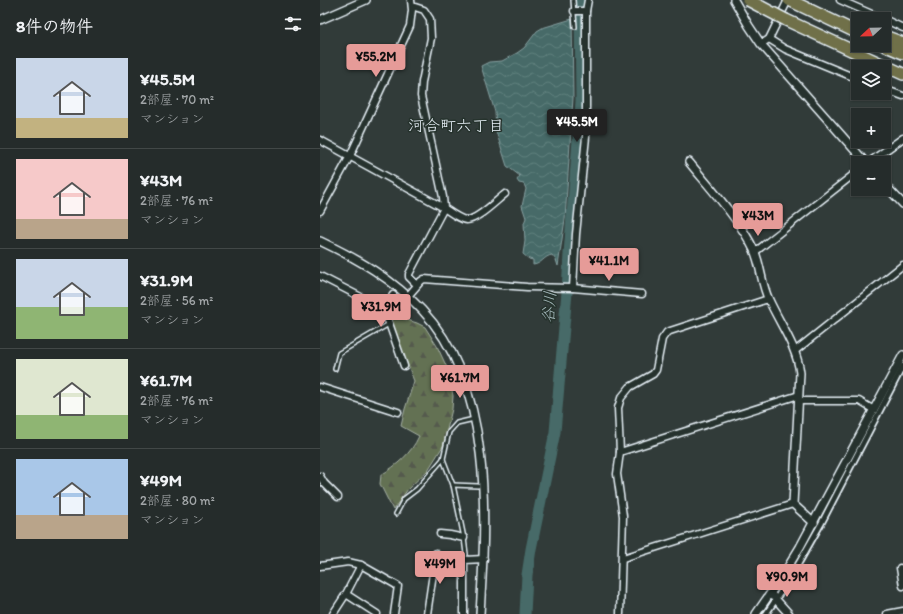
<!DOCTYPE html>
<html lang="ja">
<meta charset="utf-8">
<style>
body{margin:0;font-family:Itim,"Klee One",sans-serif;background:#313837;color:#f1f3f6;height:100vh;display:flex;flex-direction:column;font-size:15px;white-space:nowrap}
*{box-sizing:border-box;margin:0}
p{font-size:13px;color:#a3a7a9}
.icon{flex:none;width:22px;height:22px;fill:none;stroke:currentColor;stroke-width:2;stroke-linecap:round;stroke-linejoin:round}
.map{position:relative;flex:1;overflow:hidden}
.details{display:flex;flex-direction:column;background:#252c2b;width:320px}
.details>*{flex:none}
.needle{width:26px;rotate:248deg}
.fabs{position:absolute;left:531px;top:12px;display:grid;gap:8px}
.fabs a{display:grid;place-items:center;width:40px;height:40px;border-radius:0px;background:#252c2b;box-shadow:0 1px 3px #0004,0 0 0 1px #424847;font-size:20px}
.price{position:absolute;translate:-50% -34px;padding:0 9px;border-radius:4px;background:#e69b98;color:#111;font-size:13px;line-height:26px;filter:drop-shadow(0 1px 2px #0008)}
.price::after{content:'';position:absolute;left:50%;top:24px;width:12px;height:9px;margin-left:-6px;background:inherit;clip-path:polygon(0 0,100% 0,50% 100%)}
.price.selected{background:#222;color:#fff}
ul{padding:0;list-style:none}
li{display:flex;align-items:center;gap:12px;height:100px;padding:0 16px}
li+li{border-top:1px solid #424847}
li span{display:grid;place-items:center;flex:none;width:112px;height:80px;border-radius:0px;color:#555}
li>.icon{margin-inline-start:auto}
span .icon{width:48px;height:48px;fill:#fffc;stroke-width:1}
li b{font-size:17px}
h2{display:flex;justify-content:space-between;align-items:center;height:48px;padding:0 16px;font-size:17px}
main{display:flex;flex:1;min-height:0}
.map>svg:first-child{display:block}
.forest{fill:url(#forest-firs);stroke:#a6b1a5}
.water{fill:url(#water-waves);stroke:#87a1a2}
.lines{fill:none;stroke-linecap:round;stroke-linejoin:round}
.river{stroke:#466b68;stroke-width:11}
.service-casing{stroke:#e8f1f8;stroke-width:6}
.pedestrian-casing{stroke:#e8f1f8;stroke-width:8}
.minor-casing{stroke:#e8f1f8;stroke-width:9}
.tertiary-casing{stroke:#e8f1f8;stroke-width:10}
.motorway-casing{stroke:#e8f1f8;stroke-width:14}
.service{stroke:#26332d;stroke-width:3}
.pedestrian{stroke:#26332d;stroke-width:4.5}
.minor{stroke:#26332d;stroke-width:6}
.tertiary{stroke:#26332d;stroke-width:7}
.motorway{stroke:#6f704a;stroke-width:11}
.motorway-bridge-casing{stroke:#e8f1f8;stroke-width:14;stroke-linecap:butt}
.motorway-bridge{stroke:#6f704a;stroke-width:11}
.labels{text-anchor:middle;dominant-baseline:central;stroke-width:3;stroke-linejoin:round;paint-order:stroke}
.neighbourhood-label{font-size:16px;fill:#e8f1f8;stroke:#26332d}
.water-label{font-size:16px;font-style:italic;fill:#a7bbbe;stroke:#26332d}
</style>
<main>
<section class="details">
<h2>8件の物件<svg class="icon" aria-label="filters" viewBox="0 0 24 24"><path d="M4 7h16M4 17h16"/><circle cx="9" cy="7" r="2"/><circle cx="15" cy="17" r="2"/></svg></h2>
<ul>
<li><span style="background:linear-gradient(#c9d6e8 75%,#c2b280 0)"><svg class="icon" aria-label="home" viewBox="0 0 24 24"><path d="M3 11l9-7 9 7M6 9v11h12V9"/></svg></span><div><b>¥45.5M</b><p>2部屋 · 70 m²</p><p>マンション</p></div></li>
<li><span style="background:linear-gradient(#f6c9c9 75%,#b9a48a 0)"><svg class="icon" aria-label="home" viewBox="0 0 24 24"><path d="M3 11l9-7 9 7M6 9v11h12V9"/></svg></span><div><b>¥43M</b><p>2部屋 · 76 m²</p><p>マンション</p></div></li>
<li><span style="background:linear-gradient(#c9d6e8 60%,#8fb573 0)"><svg class="icon" aria-label="home" viewBox="0 0 24 24"><path d="M3 11l9-7 9 7M6 9v11h12V9"/></svg></span><div><b>¥31.9M</b><p>2部屋 · 56 m²</p><p>マンション</p></div></li>
<li><span style="background:linear-gradient(#dfe7d0 70%,#8fb573 0)"><svg class="icon" aria-label="home" viewBox="0 0 24 24"><path d="M3 11l9-7 9 7M6 9v11h12V9"/></svg></span><div><b>¥61.7M</b><p>2部屋 · 76 m²</p><p>マンション</p></div></li>
<li><span style="background:linear-gradient(#a9c7e8 70%,#b9a48a 0)"><svg class="icon" aria-label="home" viewBox="0 0 24 24"><path d="M3 11l9-7 9 7M6 9v11h12V9"/></svg></span><div><b>¥49M</b><p>2部屋 · 80 m²</p><p>マンション</p></div></li>
</ul>
</section>
<div class="map">
<svg width="583" height="614" viewBox="0 0 583 614">
<defs>
<pattern id="forest-firs" width="22" height="20" patternUnits="userSpaceOnUse"><rect width="22" height="20" fill="#647152"/><path d="M5 1l3.5 6h-7zM16 11l3.5 6h-7z" fill="#545a4e"/></pattern>
<pattern id="water-waves" width="16" height="10" patternUnits="userSpaceOnUse"><rect width="16" height="10" fill="#466b68"/><path d="M0 5q4-4 8 0t8 0" fill="none" stroke="#61817e"/></pattern>
</defs>
<rect width="100%" height="100%" fill="#313b39"/>
<filter id="ink" filterUnits="userSpaceOnUse"><feTurbulence type="fractalNoise" baseFrequency=".025" numOctaves="2"/><feDisplacementMap in="SourceGraphic" scale="8" xChannelSelector="R" yChannelSelector="G"/><feConvolveMatrix kernelMatrix="1 2 1 2 8 2 1 2 1" color-interpolation-filters="sRGB"/></filter>
<g filter="url(#ink)">
<!-- forest -->
<path class="forest" d="M 68,314 L 97,323 L 105,327 L 117,346 L 129,372 L 133,396 L 132,409 L 123,446 L 108,470 L 88,489 L 73,510 L 60,484 L 61,475 C 77,465 91,454 99,436 L 81,426 L 85,409 L 94,381 Z"/>
<!-- water -->
<path class="water" d="M 252,19 L 253,98 L 245,219 L 238,266 L 236,260 L 232,255 C 224,256 222,264 213,265 L 213,260 L 209,259 L 203,254 L 205,241 L 204,223 L 206,218 L 202,206 L 206,189 L 204,184 L 199,183 L 197,180 L 200,176 L 187,166 L 176,131 L 175,112 L 161,66 L 169,62 L 182,61 L 197,53 L 204,48 L 217,31 L 222,28 Z"/>
<g class="lines">
<!-- river -->
<polyline class="river" points="205,614 207,575 211,549 235,432 247,292 249,254 261,102 260,0"/>
<defs>
<g id="service">
<polyline points="253,0 255,27"/>
<polyline points="15,369 19,353 69,324"/>
<polyline points="133,485 158,486"/>
<polyline points="76,514 84,499 97,489 123,459"/>
<polyline points="144,560 146,554 144,538 133,485 123,459 129,432 137,423 154,419"/>
</g>
<polyline id="pedestrian" points="446,614 472,575 501,524 583,366"/>
<g id="minor">
<polyline points="520,0 563,19"/>
<path d="M 92,6 L 104,10 L 110,19 L 111,38 L 102,82 L 101,96 L 123,197 L 124,208 C 130,212 139,219 146,220 C 156,221 176,201 185,194"/>
<polyline points="254,11 266,11"/>
<polyline points="564,19 583,28"/>
<polyline points="449,39 465,49 538,79"/>
<polyline points="441,44 449,39 468,0"/>
<polyline points="564,89 583,96"/>
<polyline points="0,140 124,208 89,274 89,277 97,285"/>
<polyline points="548,163 583,138"/>
<polyline points="0,211 30,156 90,26 92,10 91,0"/>
<polyline points="435,252 538,171"/>
<polyline points="0,276 64,309"/>
<polyline points="253,288 256,234 266,137 266,11 268,0"/>
<polyline points="73,295 64,309 84,366"/>
<polyline points="88,296 101,281 104,279 207,287 253,288 322,294"/>
<polyline points="475,351 583,265"/>
<polyline points="0,387 78,412"/>
<polyline points="479,401 539,401 554,410"/>
<polyline points="300,452 479,395"/>
<polyline points="0,476 4,483 18,497"/>
<polyline points="120,534 130,535 144,538"/>
<polyline points="303,558 473,504"/>
<polyline points="41,565 78,586 74,614"/>
<polyline points="0,566 28,562 41,565 26,594 13,614"/>
<polyline points="580,568 583,586"/>
<polyline points="26,594 57,614"/>
<polyline points="107,614 116,553"/>
<polyline points="144,614 144,560 164,559"/>
<polyline points="300,614 303,516 297,474 300,452 298,408 301,398 310,387 333,374 336,370 342,339 347,332 448,299"/>
<polyline points="567,614 583,611"/>
</g>
<g id="tertiary">
<polyline points="414,0 429,26 441,44 546,163"/>
<polyline points="0,20 46,0"/>
<path d="M 369,162 C 390,188 420,220 434,250 C 441,265 441,284 449,300 C 460,324 477,347 480,373 L 473,504 L 494,523"/>
<polyline points="564,184 583,204"/>
<path d="M 0,241 C 38,259 73,279 102,310 C 174,386 166,517 160,614"/>
<polyline points="451,594 469,614"/>
<polyline points="436,614 463,575 480,547 583,355"/>
</g>
<g id="motorway">
<polyline points="469,0 538,33"/>
<polyline points="466,20 583,74"/>
<polyline points="564,36 583,43"/>
<polyline points="564,45 583,53"/>
</g>
</defs>
<!-- service casing -->
<use href="#service" class="service-casing"/>
<!-- pedestrian casing -->
<use href="#pedestrian" class="pedestrian-casing"/>
<!-- minor casing -->
<use href="#minor" class="minor-casing"/>
<!-- tertiary casing -->
<use href="#tertiary" class="tertiary-casing"/>
<!-- motorway casing -->
<use href="#motorway" class="motorway-casing"/>
<!-- service -->
<use href="#service" class="service"/>
<!-- pedestrian -->
<use href="#pedestrian" class="pedestrian"/>
<!-- minor -->
<use href="#minor" class="minor"/>
<!-- tertiary -->
<use href="#tertiary" class="tertiary"/>
<!-- motorway -->
<use href="#motorway" class="motorway"/>
<defs>
<polyline id="motorway-bridge" points="428,0 466,20"/>
</defs>
<!-- motorway-bridge casing -->
<use href="#motorway-bridge" class="motorway-bridge-casing"/>
<!-- motorway-bridge -->
<use href="#motorway-bridge" class="motorway-bridge"/>
</g>
</g>
<g class="labels">
<!-- neighbourhood labels -->
<g class="neighbourhood-label">
<text x="136" y="125">河合町六丁目</text>
</g>
<!-- water labels -->
<g class="water-label">
<text transform="translate(229 307) rotate(-86)">谷川</text>
</g>
</g>
</svg>
<div class="fabs">
<a><svg class="needle" viewBox="-14 -14 28 28"><path d="M0-13l5 13h-10z" fill="#e53935"/><path d="M0 13l5-13h-10z" fill="#a3a7a9"/></svg></a>
<a><svg class="icon" aria-label="layers" viewBox="0 0 24 24"><path d="M12 4l9 5-9 5-9-5zM3 14l9 5 9-5"/></svg></a>
<a>+</a>
<a>−</a>
</div>
<b class="price" style="left:56px;top:78px">¥55.2M</b>
<b class="price selected" style="left:257px;top:143px">¥45.5M</b>
<b class="price" style="left:438px;top:237px">¥43M</b>
<b class="price" style="left:289px;top:282px">¥41.1M</b>
<b class="price" style="left:61px;top:328px">¥31.9M</b>
<b class="price" style="left:140px;top:399px">¥61.7M</b>
<b class="price" style="left:120px;top:585px">¥49M</b>
<b class="price" style="left:467px;top:598px">¥90.9M</b>
</div>
</main>
